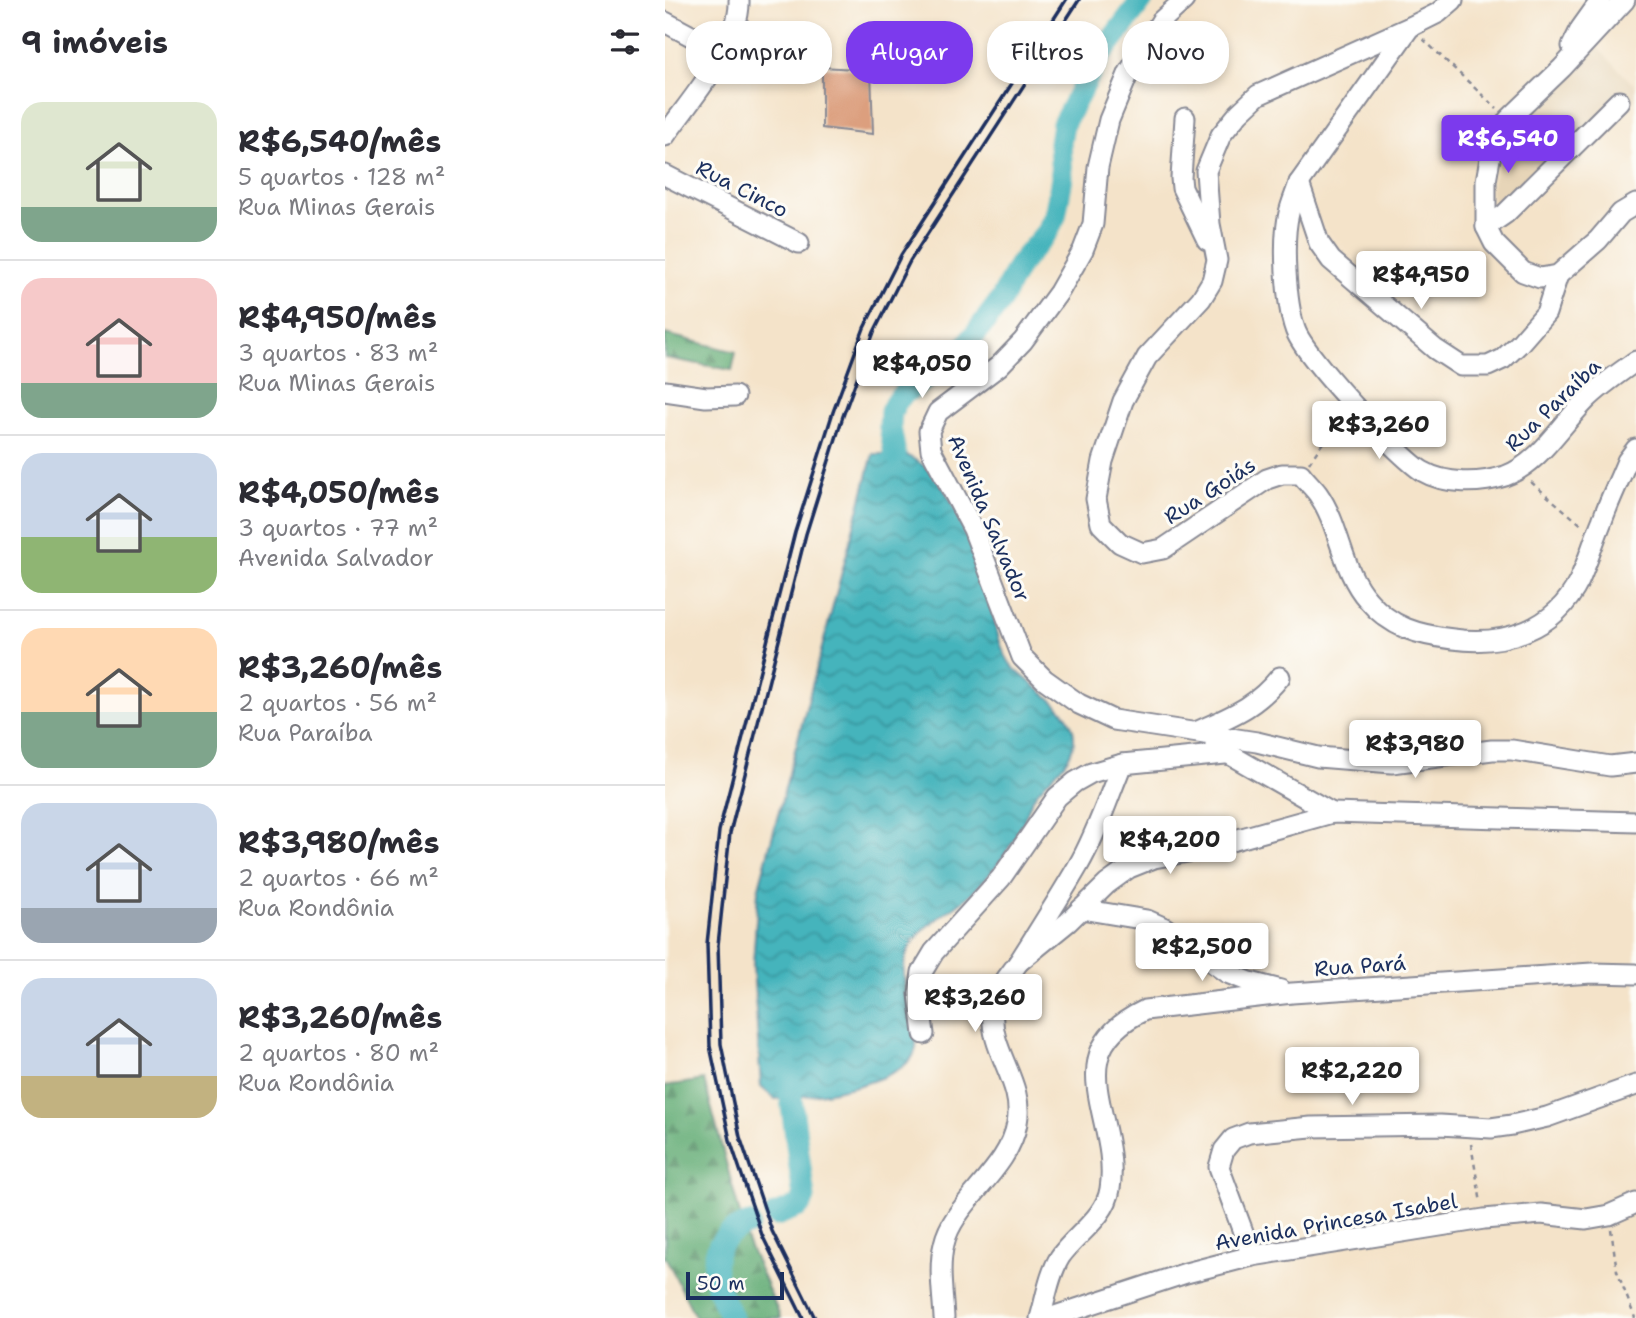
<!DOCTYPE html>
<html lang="pt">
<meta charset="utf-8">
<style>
body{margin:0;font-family:"Shantell Sans",sans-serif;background:#f2f2f3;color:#2b2b33;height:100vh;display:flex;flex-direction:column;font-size:26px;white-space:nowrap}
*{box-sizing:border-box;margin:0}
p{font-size:23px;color:#7c7c81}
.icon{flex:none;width:38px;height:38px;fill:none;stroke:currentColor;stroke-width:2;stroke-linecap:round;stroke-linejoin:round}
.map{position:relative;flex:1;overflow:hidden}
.panel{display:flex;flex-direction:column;background:#fff;width:665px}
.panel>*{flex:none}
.guide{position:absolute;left:21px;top:21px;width:665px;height:63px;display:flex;gap:14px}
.scale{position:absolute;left:21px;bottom:18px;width:98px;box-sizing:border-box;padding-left:7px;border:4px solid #1b2f5e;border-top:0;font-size:19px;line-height:24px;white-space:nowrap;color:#1b2f5e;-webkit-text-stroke:5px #fdfcf7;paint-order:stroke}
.price{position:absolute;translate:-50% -60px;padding:0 16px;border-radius:7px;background:#fff;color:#222;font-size:23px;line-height:46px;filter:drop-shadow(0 2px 4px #0008)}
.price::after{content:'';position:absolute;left:50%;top:42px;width:21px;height:16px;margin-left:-10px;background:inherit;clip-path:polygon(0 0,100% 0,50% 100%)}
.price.active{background:#7c3aed;color:#fff}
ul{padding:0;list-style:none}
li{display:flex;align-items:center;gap:21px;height:175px;padding:0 21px}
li+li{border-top:2px solid #e1e1e2}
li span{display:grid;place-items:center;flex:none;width:196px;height:140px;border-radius:21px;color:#555}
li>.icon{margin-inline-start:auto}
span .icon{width:84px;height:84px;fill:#fffc;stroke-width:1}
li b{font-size:30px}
h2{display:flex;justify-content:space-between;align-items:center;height:84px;padding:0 21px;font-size:30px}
.pill{padding:0 24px;border-radius:28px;background:#fff;box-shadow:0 4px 10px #0003;font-size:24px;line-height:63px}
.pill.active{background:#7c3aed;color:#fff}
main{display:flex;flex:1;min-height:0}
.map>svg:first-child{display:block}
.built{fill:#e7d5b8}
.forest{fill:url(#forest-firs);stroke:#3e6e69;stroke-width:2}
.water{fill:url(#water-waves);stroke:#30728d;stroke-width:2}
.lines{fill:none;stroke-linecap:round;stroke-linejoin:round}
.river{stroke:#44b4bc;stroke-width:23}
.building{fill:#dc9f7e}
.minor-casing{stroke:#888994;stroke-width:23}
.path{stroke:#888994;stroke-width:2.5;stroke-dasharray:5 5;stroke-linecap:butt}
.minor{stroke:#fff;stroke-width:19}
.rail{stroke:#1b2f5e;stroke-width:3.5}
.labels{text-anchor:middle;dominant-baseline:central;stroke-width:6;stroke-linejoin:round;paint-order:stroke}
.street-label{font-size:21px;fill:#1b2f5e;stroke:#fdfcf7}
</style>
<main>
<section class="panel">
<h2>9 imóveis<svg class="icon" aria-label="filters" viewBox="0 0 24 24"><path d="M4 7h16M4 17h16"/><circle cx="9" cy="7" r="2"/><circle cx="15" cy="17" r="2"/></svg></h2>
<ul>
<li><span style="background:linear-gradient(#dfe7d0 75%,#7fa58c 0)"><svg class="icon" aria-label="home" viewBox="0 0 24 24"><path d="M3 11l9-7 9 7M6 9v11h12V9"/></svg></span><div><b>R$6,540/mês</b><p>5 quartos · 128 m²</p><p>Rua Minas Gerais</p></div></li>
<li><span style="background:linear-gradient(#f6c9c9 75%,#7fa58c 0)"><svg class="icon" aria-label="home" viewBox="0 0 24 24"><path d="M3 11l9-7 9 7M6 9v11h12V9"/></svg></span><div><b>R$4,950/mês</b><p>3 quartos · 83 m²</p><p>Rua Minas Gerais</p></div></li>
<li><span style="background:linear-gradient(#c9d6e8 60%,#8fb573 0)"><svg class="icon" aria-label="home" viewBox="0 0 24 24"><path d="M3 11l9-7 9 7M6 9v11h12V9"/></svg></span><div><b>R$4,050/mês</b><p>3 quartos · 77 m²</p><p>Avenida Salvador</p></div></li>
<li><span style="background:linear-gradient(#ffd9b3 60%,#7fa58c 0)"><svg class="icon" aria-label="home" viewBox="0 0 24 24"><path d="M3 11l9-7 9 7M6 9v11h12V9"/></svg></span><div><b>R$3,260/mês</b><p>2 quartos · 56 m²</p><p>Rua Paraíba</p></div></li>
<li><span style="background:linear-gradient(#c9d6e8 75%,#9aa5b1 0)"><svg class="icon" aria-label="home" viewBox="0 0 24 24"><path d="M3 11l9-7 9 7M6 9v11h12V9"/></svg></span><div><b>R$3,980/mês</b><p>2 quartos · 66 m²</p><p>Rua Rondônia</p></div></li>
<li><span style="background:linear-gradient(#c9d6e8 70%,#c2b280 0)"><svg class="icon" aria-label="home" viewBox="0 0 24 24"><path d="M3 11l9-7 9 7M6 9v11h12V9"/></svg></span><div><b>R$3,260/mês</b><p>2 quartos · 80 m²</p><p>Rua Rondônia</p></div></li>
</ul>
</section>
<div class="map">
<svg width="971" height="1318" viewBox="0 0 971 1318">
<defs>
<pattern id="forest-firs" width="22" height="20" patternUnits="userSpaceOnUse" patternTransform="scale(1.75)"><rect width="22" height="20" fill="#62ac74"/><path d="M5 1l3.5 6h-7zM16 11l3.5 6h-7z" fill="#508c62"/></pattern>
<pattern id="water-waves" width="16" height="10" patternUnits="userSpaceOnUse" patternTransform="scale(1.75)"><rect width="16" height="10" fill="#44b4bc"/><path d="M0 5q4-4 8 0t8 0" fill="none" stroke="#38939c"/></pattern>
</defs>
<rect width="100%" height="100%" fill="#fdfcf7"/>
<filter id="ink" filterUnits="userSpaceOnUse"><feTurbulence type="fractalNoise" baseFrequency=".0143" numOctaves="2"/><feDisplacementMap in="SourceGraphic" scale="14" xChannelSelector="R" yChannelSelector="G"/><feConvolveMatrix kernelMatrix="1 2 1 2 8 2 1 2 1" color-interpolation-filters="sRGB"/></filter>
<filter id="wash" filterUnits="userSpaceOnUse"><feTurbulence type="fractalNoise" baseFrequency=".00686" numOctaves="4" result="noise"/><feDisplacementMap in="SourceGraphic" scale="28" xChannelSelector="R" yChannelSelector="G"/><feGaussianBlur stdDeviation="1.57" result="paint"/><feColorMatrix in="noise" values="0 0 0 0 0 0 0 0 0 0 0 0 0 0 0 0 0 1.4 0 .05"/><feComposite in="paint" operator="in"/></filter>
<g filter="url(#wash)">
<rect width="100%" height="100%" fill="#f4e3c9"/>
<!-- built -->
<polygon class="built" points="928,43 971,87 971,99 835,224 825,191 836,148 857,113"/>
<!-- forest -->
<g class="forest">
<polygon points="0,334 71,352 67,370 0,358"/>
<polygon points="39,1080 82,1241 116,1318 31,1318 0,1256 0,1086"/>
</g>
<!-- water -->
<path class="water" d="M 208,454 C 217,454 230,453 239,455 C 248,457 264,469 270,476 C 279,487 303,531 309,545 C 317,564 320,587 326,606 C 331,626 334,649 347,666 C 365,687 417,711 408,746 C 402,769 378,780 367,800 C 363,808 361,817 357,825 C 346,847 329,871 311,889 C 290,912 255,921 242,953 C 228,990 266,1037 245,1060 C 221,1086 144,1097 110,1099 L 96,1087 L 88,965 L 93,891 Z"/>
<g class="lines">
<!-- river -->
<g class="river">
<polyline points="230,454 225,427 226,412 231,402 238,394 286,362 303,344 336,300 354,265 382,232 390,216 397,178 395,143 398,124 434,57 477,0"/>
<polyline points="111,1215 134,1206 139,1198 122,1068"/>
<path d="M 67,1318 C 47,1283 35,1240 84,1224"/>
</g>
</g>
<g id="blocks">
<!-- building -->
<polygon class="building" points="157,67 206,70 208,134 157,128"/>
</g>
</g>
<g filter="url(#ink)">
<use href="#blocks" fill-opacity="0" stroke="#888994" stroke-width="2"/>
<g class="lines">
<defs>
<g id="minor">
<polyline points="519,0 496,21 464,72 444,120 433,167 428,224 418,250 394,292 358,341 334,366 273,412 264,431 266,450 308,529 357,657 379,679 414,704 448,720 592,742 653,757 727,763 827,750 847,750 945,766 971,763"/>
<path d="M 788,0 L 773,13 L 745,27 L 593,95 L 574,113 L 556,135 L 541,171 L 545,224 L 552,260 L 547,281 L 536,299 L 482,357 L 458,401 L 438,461 L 431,499 L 436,524 L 455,543 L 477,553 L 498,549 L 602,479 L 617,474 L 636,474 C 641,481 648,487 653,494 C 676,527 676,570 703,600 C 726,628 754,635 788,639 C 839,646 890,630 914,581 C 923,561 929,540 937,521 C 944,501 954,481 962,461 L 971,449"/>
<polyline points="960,0 897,68 843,120 826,153 821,181 821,227 829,243 858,272 875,278 893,275 933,240 956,213 971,204"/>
<polyline points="0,22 58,53"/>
<path d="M 745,27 L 634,183 C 631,193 626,203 624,213 C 617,241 621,303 630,329 C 638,355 732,455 757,471 C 781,485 815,484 840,476 C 874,464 896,425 921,400 C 936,385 954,373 971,361"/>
<polyline points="907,46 916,28 936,0"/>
<polyline points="520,118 516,178 517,188 542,240"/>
<path d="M 0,136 C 25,100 76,44 74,0"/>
<polyline points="0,175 134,243"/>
<polyline points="634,183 654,243 666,260 770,349 796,366 823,366 838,359 854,344 881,313 893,275"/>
<polyline points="821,227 840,214 954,101"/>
<polyline points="0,391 41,397 70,396"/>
<path d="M 531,732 C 566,716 590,708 615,677"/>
<polyline points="550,746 667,813"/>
<polyline points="416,909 482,920 500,928 562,973 585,982 616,990"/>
<polyline points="355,961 403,922 442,884 464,868 489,858 534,850 667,813 971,822"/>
<polyline points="259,1034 254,994 257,972 269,952 336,878 392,797 410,782 426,773 457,764 560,754"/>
<polyline points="587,1256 554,1167 559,1150 568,1139 584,1133 646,1127 775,1125 826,1128 847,1125 882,1117 971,1085"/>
<path d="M 279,1318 C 278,1294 273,1268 279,1244 C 288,1202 344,1171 352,1123 C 360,1083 324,1051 328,1011 C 330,988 346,975 357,957 C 376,927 395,897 413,866 C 431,835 443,798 457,764"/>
<path d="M 375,1318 C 381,1298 384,1275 395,1257 C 410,1235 441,1217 445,1189 C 456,1119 389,1053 480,1010 L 627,993 L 927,973 L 971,974"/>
<polyline points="384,1318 521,1273 587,1256 819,1219 876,1214 921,1219 944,1215 971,1203"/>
</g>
</defs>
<!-- minor casing -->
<use href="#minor" class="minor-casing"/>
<!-- path -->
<g class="path">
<polyline points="758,39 832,109"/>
<polyline points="644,463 676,416"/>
<polyline points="866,482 919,527"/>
<polyline points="806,1144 816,1203"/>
<polyline points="946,1229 952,1271 970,1318"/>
</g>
<!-- minor -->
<use href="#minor" class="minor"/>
<!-- rail -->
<g class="rail">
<polyline points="138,1318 97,1235 65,1140 45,1046 42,944 54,831 130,532 168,412 199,328 236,255 401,0"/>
<polyline points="150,1318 107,1231 75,1137 56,1044 53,945 65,833 141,534 178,416 209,332 245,261 414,0"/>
</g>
</g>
</g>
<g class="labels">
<!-- street labels -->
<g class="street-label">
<text transform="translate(77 189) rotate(27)">Rua Cinco</text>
<text transform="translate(888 405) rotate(-44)">Rua Paraíba</text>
<text transform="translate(545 491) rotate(-33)">Rua Goiás</text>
<text transform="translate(324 518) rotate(67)">Avenida Salvador</text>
<text transform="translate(695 966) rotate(-4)">Rua Pará</text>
<text transform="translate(671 1222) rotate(-10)">Avenida Princesa Isabel</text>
</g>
</g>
</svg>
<div class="scale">50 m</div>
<b class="price active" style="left:843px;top:175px">R$6,540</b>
<b class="price" style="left:756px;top:311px">R$4,950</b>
<b class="price" style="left:257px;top:400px">R$4,050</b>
<b class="price" style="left:714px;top:461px">R$3,260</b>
<b class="price" style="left:750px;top:780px">R$3,980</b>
<b class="price" style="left:505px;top:876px">R$4,200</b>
<b class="price" style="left:537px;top:983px">R$2,500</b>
<b class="price" style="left:310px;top:1034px">R$3,260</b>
<b class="price" style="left:687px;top:1107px">R$2,220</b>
<div class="guide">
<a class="pill">Comprar</a>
<a class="pill active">Alugar</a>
<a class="pill">Filtros</a>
<a class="pill">Novo</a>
</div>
</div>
</main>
